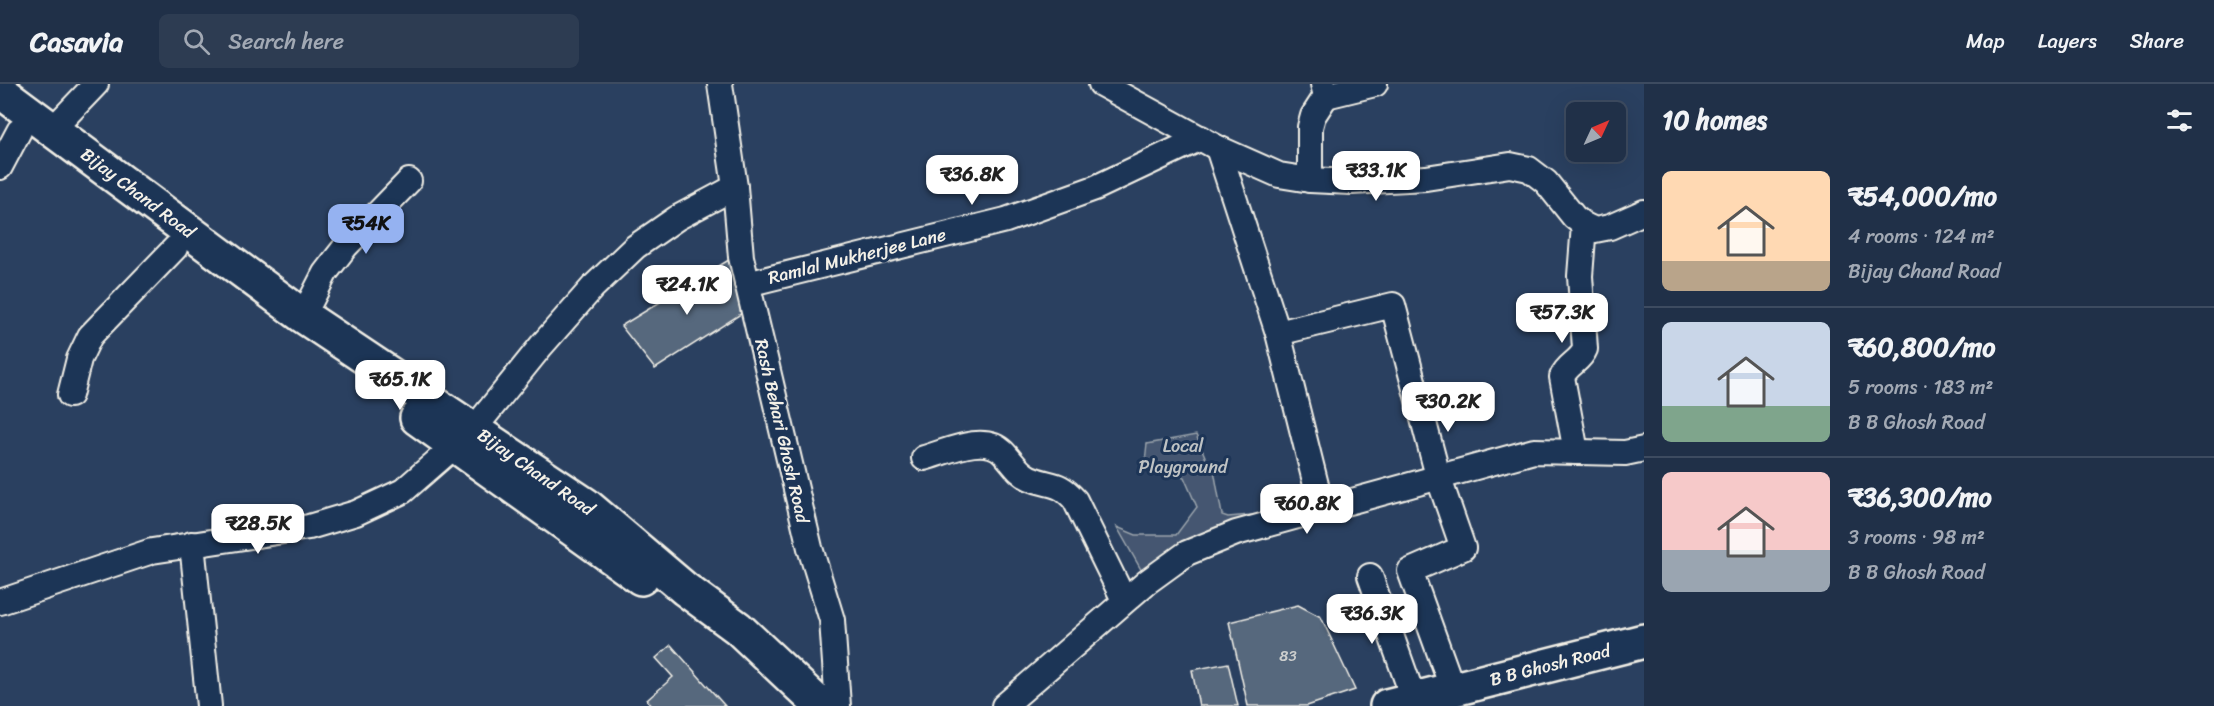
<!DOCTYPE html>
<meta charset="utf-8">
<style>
body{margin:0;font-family:Sriracha,sans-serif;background:#2d3c52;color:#f1f3f6;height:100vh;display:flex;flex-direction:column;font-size:22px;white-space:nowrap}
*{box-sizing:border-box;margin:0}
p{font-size:20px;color:#a2a9b4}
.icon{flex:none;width:33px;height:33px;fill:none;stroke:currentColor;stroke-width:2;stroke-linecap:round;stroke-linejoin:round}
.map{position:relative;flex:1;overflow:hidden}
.side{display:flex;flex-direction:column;background:#203048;width:570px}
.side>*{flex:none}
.needle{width:39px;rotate:46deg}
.tools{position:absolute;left:1566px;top:18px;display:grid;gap:12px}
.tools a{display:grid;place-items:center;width:60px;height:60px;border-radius:9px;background:#203048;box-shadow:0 6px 24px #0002,0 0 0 2px #3d4b60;font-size:30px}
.price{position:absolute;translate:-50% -51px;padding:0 14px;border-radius:12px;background:#fff;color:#222;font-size:20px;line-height:39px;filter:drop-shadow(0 2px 3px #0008)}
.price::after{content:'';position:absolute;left:50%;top:36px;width:18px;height:14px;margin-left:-9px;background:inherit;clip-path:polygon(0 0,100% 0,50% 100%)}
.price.current{background:#95b2f1;color:#111}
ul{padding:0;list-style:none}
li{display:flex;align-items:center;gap:18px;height:150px;padding:0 18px}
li+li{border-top:2px solid #3d4b60}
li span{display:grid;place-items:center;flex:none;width:168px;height:120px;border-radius:9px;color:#555}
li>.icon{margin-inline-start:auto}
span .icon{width:72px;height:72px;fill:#fffc;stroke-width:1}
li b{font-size:26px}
h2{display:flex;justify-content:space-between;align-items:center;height:72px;padding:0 18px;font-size:26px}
header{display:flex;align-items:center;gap:36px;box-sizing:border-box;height:84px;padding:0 30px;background:#203048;border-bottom:2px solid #3d4b60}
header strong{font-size:28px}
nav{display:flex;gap:33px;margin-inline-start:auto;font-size:21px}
.search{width:420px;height:54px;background:#2d3c52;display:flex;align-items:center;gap:15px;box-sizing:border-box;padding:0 21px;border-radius:9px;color:#a2a9b4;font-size:22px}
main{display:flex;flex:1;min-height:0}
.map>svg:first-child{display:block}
.green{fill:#445771;stroke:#9ca4ac;stroke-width:1.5}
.building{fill:#56677d;stroke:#f4f1e8;stroke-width:1.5}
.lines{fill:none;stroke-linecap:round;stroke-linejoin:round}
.street-casing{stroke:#f4f1e8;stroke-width:28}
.secondary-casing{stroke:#f4f1e8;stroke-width:38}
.street{stroke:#1d3557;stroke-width:24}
.secondary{stroke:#1d3557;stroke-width:33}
.labels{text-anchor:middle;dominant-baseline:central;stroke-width:6;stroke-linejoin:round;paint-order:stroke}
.number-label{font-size:15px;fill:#cccecd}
.street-label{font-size:18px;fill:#f4f1e8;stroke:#1d3557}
.park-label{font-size:18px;fill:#bfc3c4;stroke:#1d3557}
</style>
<header>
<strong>Casavia</strong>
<div class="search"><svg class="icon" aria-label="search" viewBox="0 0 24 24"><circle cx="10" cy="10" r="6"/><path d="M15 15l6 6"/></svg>Search here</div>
<nav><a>Map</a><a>Layers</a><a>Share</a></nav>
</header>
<main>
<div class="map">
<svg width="1644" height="622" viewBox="0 0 1644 622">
<rect width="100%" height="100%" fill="#2a4060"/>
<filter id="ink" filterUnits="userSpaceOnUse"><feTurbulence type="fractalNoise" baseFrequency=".0167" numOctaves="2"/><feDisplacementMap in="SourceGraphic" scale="12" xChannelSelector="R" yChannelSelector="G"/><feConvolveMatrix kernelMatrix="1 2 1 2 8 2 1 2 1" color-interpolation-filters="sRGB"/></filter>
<g filter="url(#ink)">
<!-- green -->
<polygon class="green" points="1196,351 1206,375 1214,386 1222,431 1228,433 1251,431 1257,437 1143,489 1117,443 1136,451 1176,451 1197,423 1184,393 1156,385 1144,387 1147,360"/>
<!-- building -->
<g class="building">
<polygon points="732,174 744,228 655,285 621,242"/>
<polygon points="1298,521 1321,533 1355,606 1307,622 1248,622 1229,538"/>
<polygon points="671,561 725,622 652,622 647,616 673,593 656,574"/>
<polygon points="1228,579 1238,622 1199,622 1192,586"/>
</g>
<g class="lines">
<defs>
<g id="street">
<polyline points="720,0 735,103 741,173 810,464 832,536 838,622"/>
<polyline points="1101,0 1218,64 1279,91 1310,96 1351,98 1426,94 1510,81 1529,85 1546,98 1574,133 1584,141 1595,146 1610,143 1644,128"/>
<polyline points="1326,12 1375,0"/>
<polyline points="52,46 96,0"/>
<polyline points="1218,64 1278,249 1322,425"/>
<polyline points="0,83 19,47"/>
<polyline points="1310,96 1310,43 1313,32 1326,12 1323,0"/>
<polyline points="747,200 1006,136 1095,104 1201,54"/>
<polyline points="303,232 325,189 346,162 409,97"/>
<polyline points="1278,249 1393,221 1438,392 1463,464 1410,487 1453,606"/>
<polyline points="70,311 79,275 90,252 175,164"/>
<path d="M 1576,368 L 1562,293 C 1567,280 1580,278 1585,265 L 1580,192 L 1584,141"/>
<path d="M 924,374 C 946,368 984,349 1003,368 C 1012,377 1018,389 1030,394 C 1051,403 1057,396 1075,416 L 1124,516"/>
<polyline points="192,460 209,622"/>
<polyline points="1370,492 1414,616"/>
<polyline points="0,518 152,467 309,443 356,429 403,407 474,345 541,262 593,203 635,163 677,134 735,103"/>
<polyline points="1004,622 1147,498 1187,469 1236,449 1534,367 1625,369 1644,365"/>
</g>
<g id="secondary">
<polyline points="0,7 303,232 586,421 685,505 738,544 821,622"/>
<polyline points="417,334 641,494"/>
<polyline points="1387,622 1644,557"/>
</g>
</defs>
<!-- street casing -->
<use href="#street" class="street-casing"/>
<!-- secondary casing -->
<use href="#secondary" class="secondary-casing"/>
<!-- street -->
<use href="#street" class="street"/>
<!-- secondary -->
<use href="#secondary" class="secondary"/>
</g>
</g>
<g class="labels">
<!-- number labels -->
<g class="number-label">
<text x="1288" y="572">83</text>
</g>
<!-- street labels -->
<g class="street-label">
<text transform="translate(138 109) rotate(37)">Bijay Chand Road</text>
<text transform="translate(857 172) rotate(-14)">Ramlal Mukherjee Lane</text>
<text transform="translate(782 347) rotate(77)">Rash Behari Ghosh Road</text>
<text transform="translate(536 388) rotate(35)">Bijay Chand Road</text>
<text transform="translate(1550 581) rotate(-14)">B B Ghosh Road</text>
</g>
<!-- park labels -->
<g class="park-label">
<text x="1183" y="362">Local<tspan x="1183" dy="21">Playground</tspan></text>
</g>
</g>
</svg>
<div class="tools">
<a><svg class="needle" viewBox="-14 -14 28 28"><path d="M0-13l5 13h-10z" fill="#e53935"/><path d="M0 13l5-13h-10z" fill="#a2a9b4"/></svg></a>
</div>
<b class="price" style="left:1376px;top:118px">₹33.1K</b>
<b class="price" style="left:972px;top:122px">₹36.8K</b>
<b class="price current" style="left:366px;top:171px">₹54K</b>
<b class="price" style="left:687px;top:232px">₹24.1K</b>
<b class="price" style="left:1562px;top:260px">₹57.3K</b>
<b class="price" style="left:400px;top:327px">₹65.1K</b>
<b class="price" style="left:1448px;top:349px">₹30.2K</b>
<b class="price" style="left:1307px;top:451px">₹60.8K</b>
<b class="price" style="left:258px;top:471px">₹28.5K</b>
<b class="price" style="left:1372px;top:561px">₹36.3K</b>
</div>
<section class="side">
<h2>10 homes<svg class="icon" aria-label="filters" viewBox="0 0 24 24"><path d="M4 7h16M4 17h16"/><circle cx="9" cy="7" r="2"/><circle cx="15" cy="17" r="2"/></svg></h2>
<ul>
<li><span style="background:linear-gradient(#ffd9b3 75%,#b9a48a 0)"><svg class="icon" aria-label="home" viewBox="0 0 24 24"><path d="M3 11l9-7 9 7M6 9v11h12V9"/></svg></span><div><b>₹54,000/mo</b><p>4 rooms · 124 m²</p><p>Bijay Chand Road</p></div></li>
<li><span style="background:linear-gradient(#c9d6e8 70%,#7fa58c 0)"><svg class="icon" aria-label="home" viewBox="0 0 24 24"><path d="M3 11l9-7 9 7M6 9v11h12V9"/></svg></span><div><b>₹60,800/mo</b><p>5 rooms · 183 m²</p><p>B B Ghosh Road</p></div></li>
<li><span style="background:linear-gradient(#f6c9c9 65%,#9aa5b1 0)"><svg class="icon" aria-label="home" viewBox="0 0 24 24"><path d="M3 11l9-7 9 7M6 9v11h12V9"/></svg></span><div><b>₹36,300/mo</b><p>3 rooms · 98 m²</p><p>B B Ghosh Road</p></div></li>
</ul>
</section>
</main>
